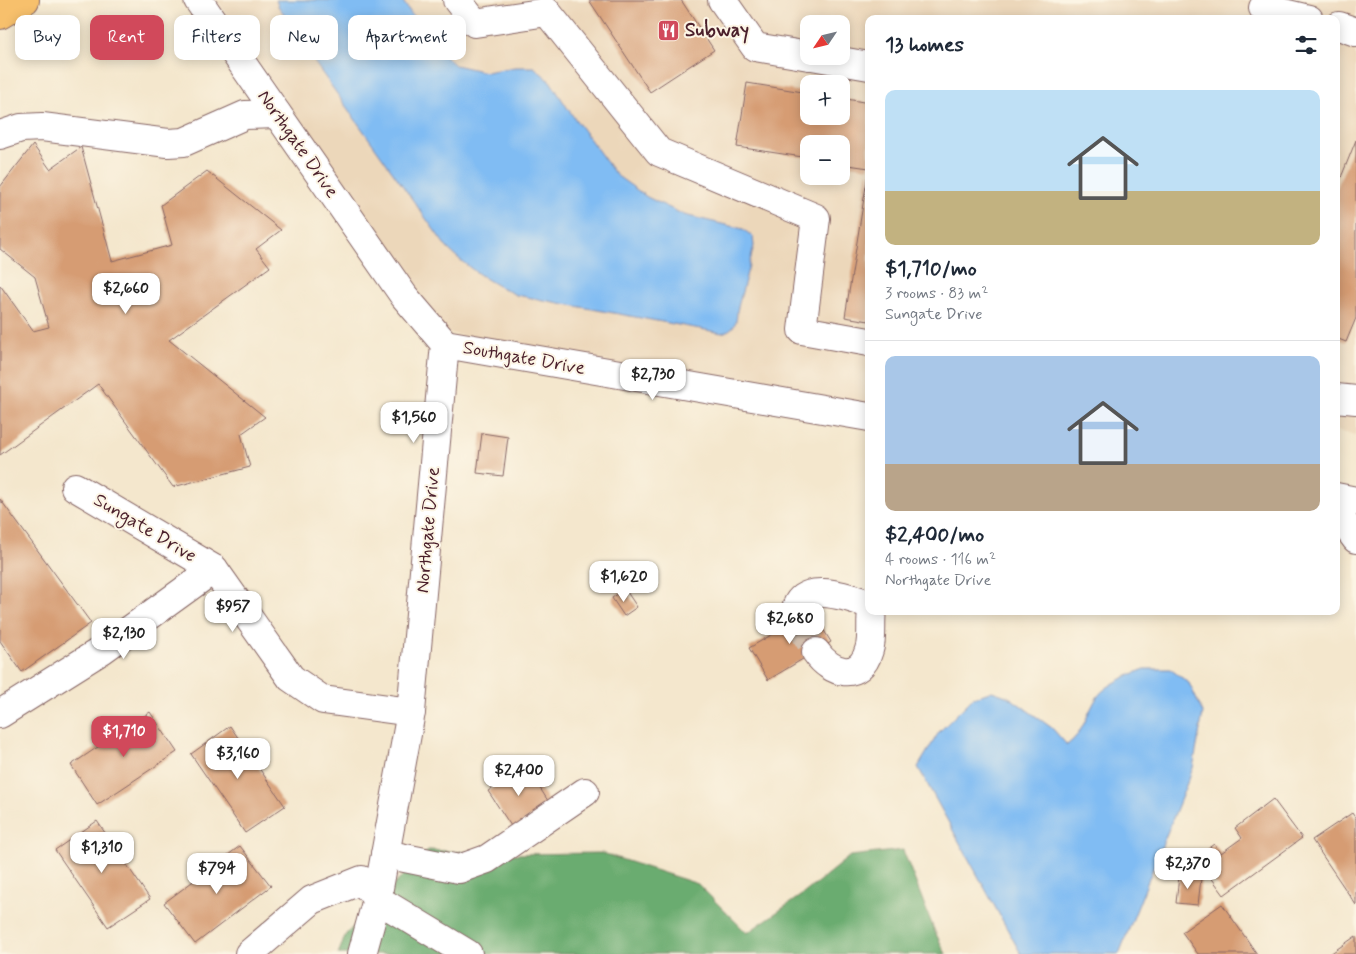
<!DOCTYPE html>
<meta charset="utf-8">
<style>
body{margin:0;font-family:Mynerve,sans-serif;background:#f2f2f3;color:#1f2937;height:100vh;display:flex;flex-direction:column;font-size:19px;white-space:nowrap}
*{box-sizing:border-box;margin:0}
p{font-size:16px;color:#747a83}
.icon{flex:none;width:28px;height:28px;fill:none;stroke:currentColor;stroke-width:2;stroke-linecap:round;stroke-linejoin:round}
.map{position:relative;flex:1;overflow:hidden}
.side{position:absolute;left:865px;top:15px;width:475px;height:600px;display:flex;flex-direction:column;background:#fff;border-radius:10px;box-shadow:0 2px 12px #0003}
.side>*{flex:none}
.banner{position:absolute;left:15px;top:15px;width:475px;height:45px;display:flex;gap:10px}
.needle{width:32px;rotate:235deg}
.buttons{position:absolute;left:800px;top:15px;display:grid;gap:10px}
.buttons a{display:grid;place-items:center;width:50px;height:50px;border-radius:10px;background:#fff;box-shadow:0 2px 12px #0003;font-size:25px}
.price{position:absolute;translate:-50% -42px;padding:0 11px;border-radius:10px;background:#fff;color:#222;font-size:16px;line-height:32px;filter:drop-shadow(0 1px 2px #0008)}
.price::after{content:'';position:absolute;left:50%;top:30px;width:15px;height:11px;margin-left:-8px;background:inherit;clip-path:polygon(0 0,100% 0,50% 100%)}
.price.current{background:#d1495b;color:#fff}
ul{padding:0;list-style:none}
li{display:grid;align-content:center;gap:10px;height:265px;padding:0 20px}
li+li{border-top:1px solid #e0e1e3}
li span{display:grid;place-items:center;height:155px;border-radius:10px;color:#555}
li>.icon{margin-inline-start:auto}
span .icon{width:90px;height:90px;fill:#fffc;stroke-width:1}
li b{font-size:21px}
h2{display:flex;justify-content:space-between;align-items:center;height:60px;padding:0 20px;font-size:21px}
.chip{padding:0 18px;border-radius:10px;background:#fff;box-shadow:0 2px 12px #0003;font-size:18px;line-height:45px}
.chip.current{background:#d1495b;color:#fff}
.map>svg:first-child{display:block}
.built{fill:#ecd7ba;fill-rule:evenodd}
.forest{fill:#6aac6f;stroke:#5a664d}
.water{fill:#80bcf3;stroke:#656e8f}
.building{fill:#d69c73}
.lines{fill:none;stroke-linecap:round;stroke-linejoin:round}
.minor-tunnel{stroke:#d2bfad;stroke-width:28;stroke-dasharray:28 14;stroke-linecap:butt}
.minor-casing{stroke:#866564;stroke-width:30}
.major-casing{stroke:#866564;stroke-width:30}
.minor{stroke:#fff;stroke-width:28}
.major{stroke:#f7c06c;stroke-width:28}
.labels{text-anchor:middle;dominant-baseline:central;stroke-width:4;stroke-linejoin:round;paint-order:stroke}
.poi-label{font-size:19px;font-weight:bold;fill:#4a1f2b;stroke:#fcf5e5;text-anchor:start}
.street-label{font-size:19px;fill:#4a1f2b;stroke:#fcf5e5}
</style>
<div class="map">
<svg width="1356" height="954" viewBox="0 0 1356 954">
<rect width="100%" height="100%" fill="#fcf5e5"/>
<filter id="ink" filterUnits="userSpaceOnUse"><feTurbulence type="fractalNoise" baseFrequency=".02" numOctaves="2"/><feDisplacementMap in="SourceGraphic" scale="10" xChannelSelector="R" yChannelSelector="G"/><feConvolveMatrix kernelMatrix="1 2 1 2 8 2 1 2 1" color-interpolation-filters="sRGB"/></filter>
<filter id="wash" filterUnits="userSpaceOnUse"><feTurbulence type="fractalNoise" baseFrequency=".0096" numOctaves="4" result="noise"/><feDisplacementMap in="SourceGraphic" scale="20" xChannelSelector="R" yChannelSelector="G"/><feGaussianBlur stdDeviation="1.12" result="paint"/><feColorMatrix in="noise" values="0 0 0 0 0 0 0 0 0 0 0 0 0 0 0 0 0 1.4 0 .05"/><feComposite in="paint" operator="in"/></filter>
<g filter="url(#wash)">
<rect width="100%" height="100%" fill="#f4e7cd"/>
<!-- built -->
<path class="built" d="M 217,0 L 1356,0 L 1356,435 L 1336,431 L 1336,19 L 869,19 L 869,409 L 442,332 ZM 809,24 L 841,24 L 841,56 L 809,56 ZM 809,84 L 841,84 L 841,116 L 809,116 ZM 809,144 L 841,144 L 841,176 L 809,176 Z"/>
<!-- forest -->
<polygon class="forest" points="428,850 504,854 602,853 698,884 747,933 803,894 850,856 903,850 935,932 946,954 338,954 346,934"/>
<!-- water -->
<g class="water">
<path d="M 276,0 L 402,0 L 431,43 L 455,65 L 486,72 L 515,67 L 534,67 L 550,81 L 570,112 L 616,175 L 647,197 L 684,215 L 743,229 L 753,237 L 754,246 L 737,311 C 737,324 734,329 722,333 L 516,295 C 489,282 469,269 447,248 L 315,63 L 307,45 L 278,6 Z"/>
<path d="M 1145,669 L 1170,669 L 1189,683 L 1203,713 L 1193,768 L 1119,954 L 1021,954 L 918,767 L 939,732 L 973,698 L 992,691 L 1009,697 L 1052,728 L 1067,745 C 1084,733 1087,712 1098,696 C 1107,684 1131,674 1145,669 Z"/>
</g>
<g id="blocks">
<!-- building -->
<g class="building">
<polygon points="589,0 681,0 714,50 650,92"/>
<polygon points="747,83 809,93 809,116 841,116 841,98 869,103 869,168 841,164 841,144 809,144 809,158 737,147"/>
<polygon points="1356,140 1356,318 1346,342 1336,338 1336,190"/>
<polygon points="33,145 50,169 81,147 112,261 172,245 161,205 207,171 281,230 256,249 270,267 169,340 265,417 241,434 250,467 173,487 98,384 0,455 0,285 33,331 49,327 35,277 0,249 0,187"/>
<polygon points="868,173 869,173 869,321 845,317"/>
<polygon points="482,433 508,437 503,476 477,473"/>
<polygon points="0,499 91,623 22,672 0,641"/>
<polygon points="625,589 637,607 624,616 612,598"/>
<polygon points="812,611 831,642 768,680 749,648"/>
<polygon points="150,712 177,752 97,805 71,765"/>
<polygon points="230,726 285,806 245,833 191,754"/>
<polygon points="526,766 550,804 513,829 488,791"/>
<polygon points="1273,799 1302,838 1224,895 1196,857 1214,844 1221,853 1242,838 1235,828"/>
<polygon points="1352,813 1356,819 1356,905 1312,840"/>
<polygon points="97,821 150,899 108,927 55,850"/>
<polygon points="240,846 271,886 195,944 164,903"/>
<polygon points="1179,876 1201,878 1198,905 1176,903"/>
<polygon points="1222,904 1257,954 1198,954 1182,932"/>
<polygon points="1356,936 1356,954 1330,954"/>
</g>
</g>
</g>
<g filter="url(#ink)">
<use href="#blocks" fill-opacity="0" stroke="#866564" stroke-width="1"/>
<g class="lines">
<!-- minor-tunnel -->
<polyline class="minor-tunnel" points="796,618 816,652"/>
<defs>
<g id="minor">
<polyline points="198,0 404,296 445,344 411,712 377,899 362,954"/>
<polyline points="457,0 475,23 547,12 659,152 816,218 802,330 869,342"/>
<polyline points="722,0 755,47 809,56"/>
<polyline points="1263,8 1309,19"/>
<polyline points="1339,26 1356,32"/>
<polyline points="812,56 869,66"/>
<polyline points="0,135 21,128 42,127 168,143 184,142 245,115 277,114"/>
<polyline points="445,344 869,417"/>
<polyline points="1336,398 1356,400"/>
<polyline points="75,487 214,569 291,678 323,700 411,712"/>
<polyline points="1336,497 1356,501"/>
<polyline points="1336,512 1356,539"/>
<path d="M 796,618 C 792,577 849,597 869,604"/>
<path d="M 816,652 C 831,674 860,682 869,650 C 873,638 870,624 872,611"/>
<polyline points="0,714 102,650 214,569"/>
<polyline points="385,854 459,869 487,859 585,792"/>
<polyline points="249,954 312,900 362,880 377,899 468,954"/>
</g>
<polyline id="major" points="0,15 25,0"/>
</defs>
<!-- minor casing -->
<use href="#minor" class="minor-casing"/>
<!-- major casing -->
<use href="#major" class="major-casing"/>
<!-- minor -->
<use href="#minor" class="minor"/>
<!-- major -->
<use href="#major" class="major"/>
</g>
</g>
<!-- icons -->
<defs>
<symbol id="restaurant-square" viewBox="-11 -11 22 22"><rect x="-9" y="-9" width="18" height="18" rx="4" fill="#d1495b" stroke="#fcf5e5"/><path d="M-5-6h1v4h1v-4h1v4h1v-4h1v5L-1.5 .5V6h-2V.5L-5-1ZM5-6V6H3V1.5H1.5Q1.5-4 5-6Z" fill="#fff"/></symbol>
</defs>
<g fill-rule="evenodd">
<use href="#restaurant-square" x="656" y="18" width="25" height="25"/>
</g>
<g class="labels">
<!-- poi labels -->
<g class="poi-label">
<text x="685" y="30">Subway</text>
</g>
<!-- street labels -->
<g class="street-label">
<text transform="translate(298 144) rotate(55)">Northgate Drive</text>
<text transform="translate(524 358) rotate(10)">Southgate Drive</text>
<text transform="translate(145 528) rotate(31)">Sungate Drive</text>
<text transform="translate(428 530) rotate(-85)">Northgate Drive</text>
</g>
</g>
</svg>
<div class="buttons">
<a><svg class="needle" viewBox="-14 -14 28 28"><path d="M0-13l5 13h-10z" fill="#e53935"/><path d="M0 13l5-13h-10z" fill="#747a83"/></svg></a>
<a>+</a>
<a>−</a>
</div>
<b class="price" style="left:126px;top:315px">$2,660</b>
<b class="price" style="left:653px;top:401px">$2,730</b>
<b class="price" style="left:414px;top:444px">$1,560</b>
<b class="price" style="left:624px;top:603px">$1,620</b>
<b class="price" style="left:233px;top:633px">$957</b>
<b class="price" style="left:790px;top:645px">$2,680</b>
<b class="price" style="left:124px;top:660px">$2,130</b>
<b class="price current" style="left:124px;top:758px">$1,710</b>
<b class="price" style="left:238px;top:780px">$3,160</b>
<b class="price" style="left:519px;top:797px">$2,400</b>
<b class="price" style="left:102px;top:874px">$1,310</b>
<b class="price" style="left:1188px;top:890px">$2,370</b>
<b class="price" style="left:217px;top:895px">$794</b>
<div class="banner">
<a class="chip">Buy</a>
<a class="chip current">Rent</a>
<a class="chip">Filters</a>
<a class="chip">New</a>
<a class="chip">Apartment</a>
</div>
<section class="side">
<h2>13 homes<svg class="icon" aria-label="filters" viewBox="0 0 24 24"><path d="M4 7h16M4 17h16"/><circle cx="9" cy="7" r="2"/><circle cx="15" cy="17" r="2"/></svg></h2>
<ul>
<li><span style="background:linear-gradient(#bfe0f5 65%,#c2b280 0)"><svg class="icon" aria-label="home" viewBox="0 0 24 24"><path d="M3 11l9-7 9 7M6 9v11h12V9"/></svg></span><div><b>$1,710/mo</b><p>3 rooms · 83 m²</p><p>Sungate Drive</p></div></li>
<li><span style="background:linear-gradient(#a9c7e8 70%,#b9a48a 0)"><svg class="icon" aria-label="home" viewBox="0 0 24 24"><path d="M3 11l9-7 9 7M6 9v11h12V9"/></svg></span><div><b>$2,400/mo</b><p>4 rooms · 116 m²</p><p>Northgate Drive</p></div></li>
</ul>
</section>
</div>
